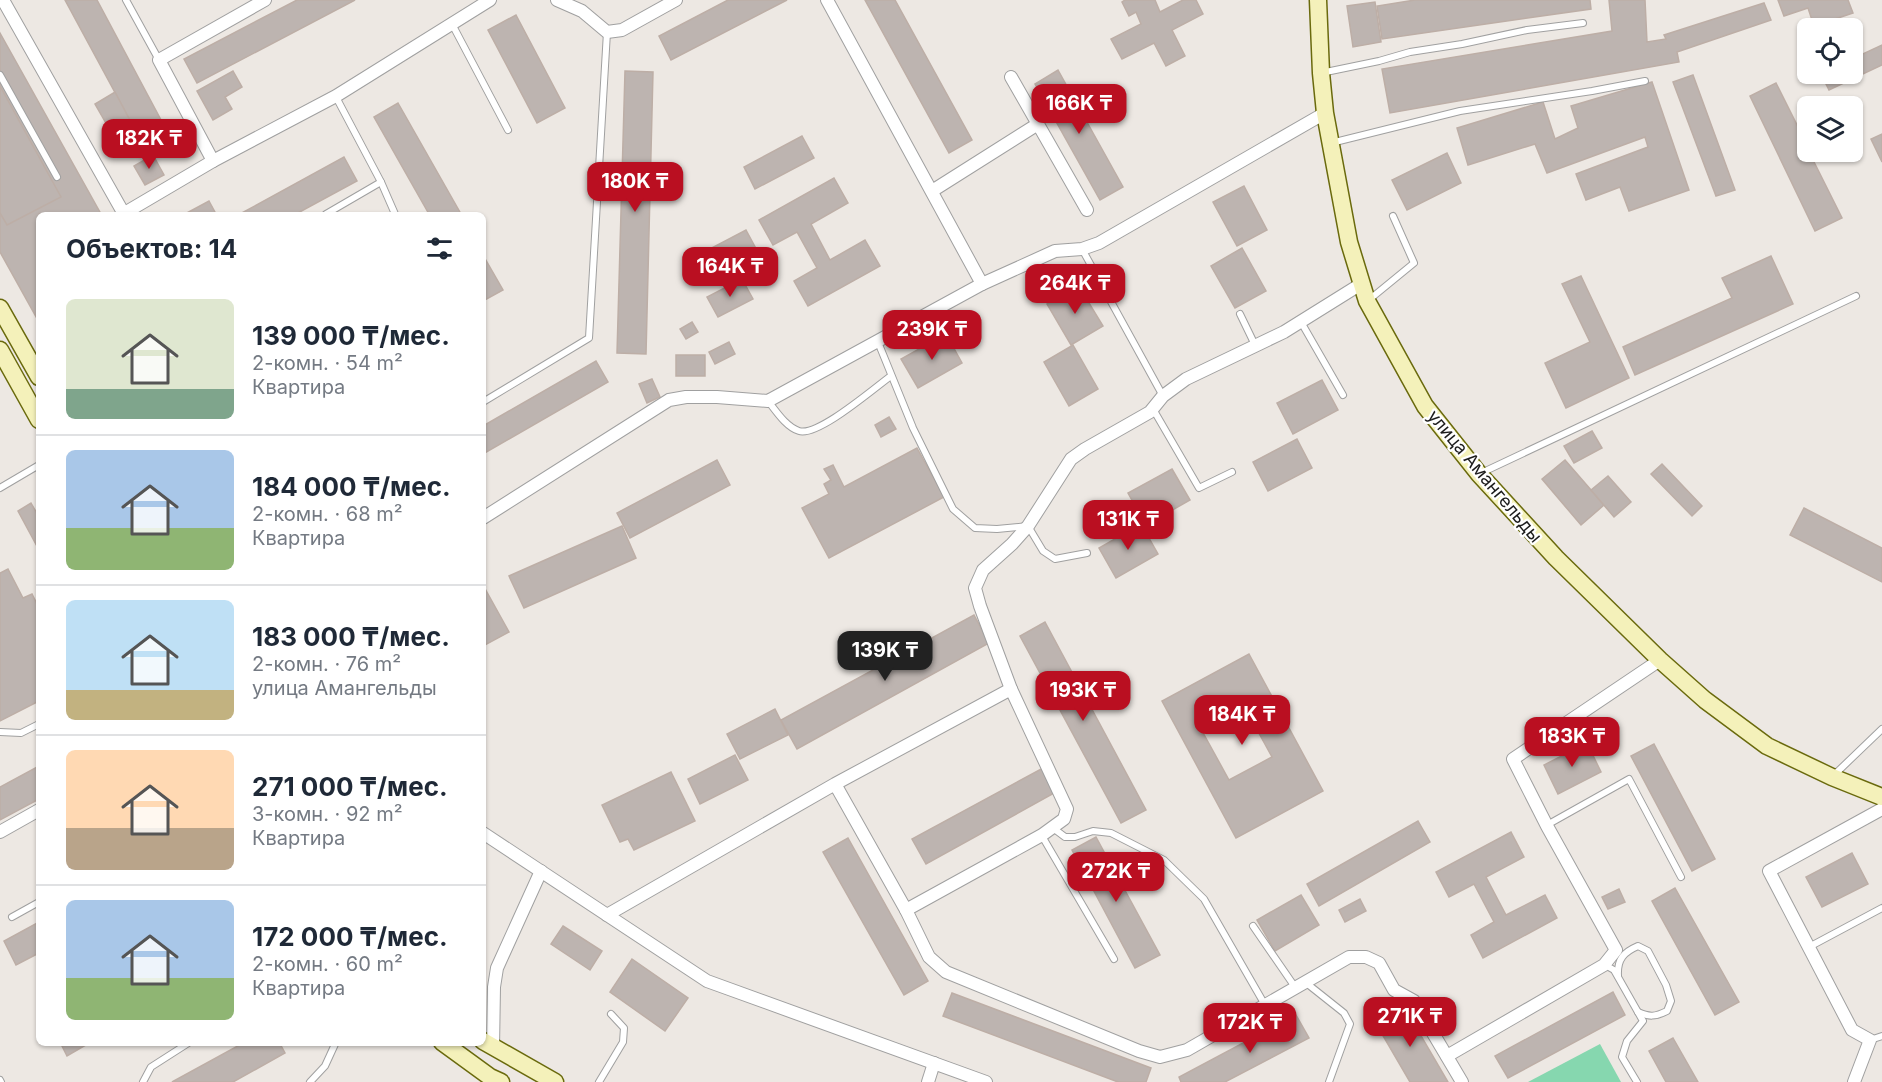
<!DOCTYPE html>
<html lang="ru">
<meta charset="utf-8">
<style>
body{margin:0;font-family:Inter,sans-serif;background:#f6f6f7;color:#1f2937;height:100vh;display:flex;flex-direction:column;font-size:22px;white-space:nowrap}
*{box-sizing:border-box;margin:0}
p{font-size:20px;color:#747a83}
.icon{flex:none;width:33px;height:33px;fill:none;stroke:currentColor;stroke-width:2;stroke-linecap:round;stroke-linejoin:round}
.map{position:relative;flex:1;overflow:hidden}
.side{position:absolute;left:36px;top:212px;width:450px;height:834px;display:flex;flex-direction:column;background:#fff;border-radius:9px;box-shadow:0 2px 4px #0004}
.side>*{flex:none}
.fabs{position:absolute;left:1797px;top:18px;display:grid;gap:12px}
.fabs a{display:grid;place-items:center;width:66px;height:66px;border-radius:9px;background:#fff;box-shadow:0 2px 4px #0004;font-size:30px}
.price{position:absolute;translate:-50% -51px;padding:0 14px;border-radius:12px;background:#ba0f21;color:#fff;font-size:20px;line-height:39px;filter:drop-shadow(0 2px 3px #0008)}
.price::after{content:'';position:absolute;left:50%;top:36px;width:18px;height:14px;margin-left:-9px;background:inherit;clip-path:polygon(0 0,100% 0,50% 100%)}
.price.on{background:#222;color:#fff}
ul{padding:0;list-style:none}
li{display:flex;align-items:center;gap:18px;height:150px;padding:0 30px}
li+li{border-top:2px solid #e0e1e3}
li span{display:grid;place-items:center;flex:none;width:168px;height:120px;border-radius:9px;color:#555}
li>.icon{margin-inline-start:auto}
span .icon{width:72px;height:72px;fill:#fffc;stroke-width:1}
li b{font-size:26px}
h2{display:flex;justify-content:space-between;align-items:center;height:72px;padding:0 30px;font-size:26px}
.map>svg:first-child{display:block}
.pitch{fill:#86d7af}
.building{fill:#bdb4b0;stroke:#bdaea6;stroke-width:1.5;fill-rule:evenodd}
.lines{fill:none;stroke-linecap:round;stroke-linejoin:round}
.lane-casing{stroke:#a0a0a0;stroke-width:8}
.street-casing{stroke:#a0a0a0;stroke-width:14}
.secondary-casing{stroke:#6a6a0d;stroke-width:19}
.lane{stroke:#fff;stroke-width:6}
.street{stroke:#fff;stroke-width:12}
.secondary{stroke:#f4f1ba;stroke-width:16}
.labels{text-anchor:middle;dominant-baseline:central;stroke-width:4.5;stroke-linejoin:round;paint-order:stroke}
.street-label{font-size:18px;fill:#1c1c1c;stroke:#fff}
</style>
<div class="map">
<svg width="1882" height="1082" viewBox="0 0 1882 1082">
<rect width="100%" height="100%" fill="#ede8e3"/>
<!-- pitch -->
<polygon class="pitch" points="1600,1044 1621,1082 1528,1082"/>
<!-- building -->
<g class="building">
<polygon points="65,0 97,0 169,135 145,148"/>
<polygon points="297,0 355,0 197,83 184,59"/>
<polygon points="728,0 787,0 671,60 659,36"/>
<polygon points="865,0 895,0 972,140 949,153"/>
<polygon points="1125,0 1155,0 1160,12 1183,0 1196,0 1203,14 1172,30 1185,56 1166,66 1154,43 1122,59 1111,39 1141,24 1136,12 1129,16 1122,2"/>
<polygon points="1415,0 1590,0 1591,9 1382,39 1377,6"/>
<polygon points="1609,0 1645,0 1647,42 1666,39 1664,35 1764,3 1771,20 1677,52 1679,62 1390,113 1382,69 1612,31"/>
<polygon points="1778,0 1848,0 1853,13 1814,26 1808,8 1784,16"/>
<polygon points="1375,2 1381,42 1353,47 1347,6"/>
<polygon points="516,15 565,108 537,123 488,30"/>
<polygon points="0,33 101,214 39,214 39,322 0,252"/>
<polygon points="1882,45 1882,65 1829,90 1821,74 1852,74 1852,59"/>
<polygon points="1058,70 1123,187 1100,200 1035,84"/>
<polygon points="233,71 242,87 225,97 232,109 213,120 197,91"/>
<polygon points="625,71 653,72 646,354 617,353"/>
<polygon points="1693,75 1735,190 1716,196 1673,82"/>
<polygon points="1652,82 1689,190 1629,211 1620,187 1586,200 1576,174 1648,147 1645,137 1547,173 1535,144 1468,165 1457,128 1543,102 1555,139 1578,128 1571,106"/>
<polygon points="1776,83 1808,147 1808,152 1809,152 1842,218 1815,231 1750,96"/>
<polygon points="0,86 61,197 7,225 0,213"/>
<polygon points="115,92 134,128 120,136 111,132 95,104"/>
<polygon points="398,103 461,214 429,214 374,117"/>
<polygon points="1882,134 1882,162 1871,139"/>
<polygon points="802,136 814,158 755,189 744,167"/>
<polygon points="1447,153 1461,183 1407,210 1392,180"/>
<polygon points="153,155 164,175 145,185 134,166"/>
<polygon points="344,157 357,181 296,214 240,214"/>
<polygon points="834,178 848,203 811,224 830,260 865,240 880,266 808,306 794,281 817,268 797,232 773,245 759,220"/>
<polygon points="1244,186 1267,230 1237,246 1213,202"/>
<polygon points="209,201 216,214 185,214"/>
<polygon points="746,230 760,256 715,279 702,253"/>
<polygon points="1242,248 1266,291 1235,308 1211,266"/>
<polygon points="483,255 503,290 483,301"/>
<polygon points="1771,256 1793,304 1635,375 1623,347 1732,298 1722,278"/>
<polygon points="1581,276 1629,378 1566,408 1545,363 1590,342 1562,284"/>
<polygon points="742,279 753,299 718,317 707,297"/>
<polygon points="1078,285 1103,326 1071,345 1047,304"/>
<polygon points="692,322 698,332 686,339 680,329"/>
<polygon points="946,334 962,363 918,388 901,359"/>
<polygon points="729,342 735,354 715,364 709,352"/>
<polygon points="1073,345 1098,389 1069,406 1044,362"/>
<rect x="676" y="355" width="29" height="21"/>
<polygon points="596,361 608,382 483,454 483,426"/>
<polygon points="652,379 660,397 647,403 639,384"/>
<polygon points="1322,380 1338,410 1293,434 1277,403"/>
<polygon points="889,417 896,429 881,437 875,425"/>
<polygon points="1592,431 1602,448 1574,463 1564,446"/>
<polygon points="1297,439 1312,468 1268,491 1253,462"/>
<polygon points="917,448 944,497 829,558 802,508 829,494 824,484 831,480 824,469 833,465 844,487"/>
<polygon points="717,460 730,485 630,538 617,513"/>
<polygon points="1565,460 1604,505 1581,525 1542,479"/>
<polygon points="1662,464 1702,506 1692,516 1651,474"/>
<polygon points="1172,469 1190,500 1146,525 1128,493"/>
<polygon points="1608,476 1631,502 1614,517 1591,490"/>
<polygon points="31,503 39,517 39,550 18,511"/>
<polygon points="1804,508 1882,548 1882,582 1790,535"/>
<polygon points="1141,524 1158,554 1116,578 1099,548"/>
<polygon points="622,526 636,558 524,608 509,576"/>
<polygon points="8,569 23,598 32,594 39,608 39,701 0,721 0,573"/>
<polygon points="483,585 509,632 485,645 483,644"/>
<polygon points="974,615 989,643 797,749 781,720"/>
<polygon points="1045,622 1146,810 1121,823 1020,636"/>
<path d="M 1249,654 L 1323,791 L 1236,838 L 1162,701 ZM 1239,697 L 1272,757 L 1229,780 L 1196,720 Z"/>
<polygon points="775,709 788,735 740,759 727,734"/>
<polygon points="1587,743 1601,772 1558,794 1544,765"/>
<polygon points="1654,744 1715,859 1692,871 1631,756"/>
<polygon points="735,755 748,780 700,804 688,779"/>
<polygon points="39,766 39,799 0,820 0,787"/>
<polygon points="1043,768 1056,792 926,864 912,839"/>
<polygon points="671,772 695,821 634,850 628,839 620,842 602,805"/>
<polygon points="1418,821 1430,842 1319,906 1307,884"/>
<polygon points="1511,832 1524,857 1486,877 1506,915 1545,895 1557,918 1483,958 1471,935 1494,922 1474,884 1449,897 1436,872"/>
<polygon points="1096,837 1160,955 1135,968 1072,850"/>
<polygon points="848,838 928,981 904,995 823,852"/>
<polygon points="1852,853 1868,884 1822,907 1806,877"/>
<polygon points="1675,888 1739,1002 1715,1015 1652,901"/>
<polygon points="1619,889 1625,902 1608,909 1602,897"/>
<polygon points="1301,895 1319,925 1275,951 1257,920"/>
<polygon points="1360,899 1366,911 1345,922 1339,910"/>
<polygon points="39,922 39,953 16,965 4,941"/>
<polygon points="563,926 602,951 590,970 551,944"/>
<polygon points="632,959 688,998 665,1031 610,992"/>
<polygon points="1613,992 1625,1015 1508,1078 1495,1056"/>
<polygon points="952,993 1151,1068 1146,1082 1118,1082 943,1016"/>
<polygon points="1403,1005 1448,1082 1410,1082 1375,1022"/>
<polygon points="1296,1015 1309,1038 1225,1082 1181,1082 1179,1077"/>
<polygon points="1673,1038 1698,1082 1666,1082 1649,1051"/>
<polygon points="60,1042 91,1042 67,1056"/>
<polygon points="245,1042 279,1042 285,1053 233,1082 172,1082"/>
</g>
<g class="lines">
<defs>
<g id="lane">
<polyline points="126,0 159,60"/>
<polyline points="452,24 508,130"/>
<polyline points="1321,73 1379,61 1410,52 1462,44 1527,30 1583,23"/>
<polyline points="0,75 57,177"/>
<polyline points="1331,143 1460,111 1592,91 1645,81"/>
<polyline points="381,182 395,214"/>
<polyline points="326,214 381,182 336,97"/>
<polyline points="1082,249 1163,396"/>
<polyline points="1370,299 1414,263 1393,216"/>
<polyline points="1240,314 1255,345"/>
<polyline points="1301,322 1343,395"/>
<polyline points="878,342 913,428 953,509 975,528 997,529 1028,526 1043,551 1055,559 1087,553"/>
<path d="M 768,401 C 776,411 786,427 799,431 C 818,437 874,388 891,376"/>
<polyline points="483,402 589,338 607,32"/>
<polyline points="1153,409 1199,488 1232,472"/>
<polyline points="1479,474 1856,296"/>
<polyline points="0,488 39,465"/>
<polyline points="0,732 21,733 39,724"/>
<polyline points="1833,776 1882,729"/>
<polyline points="1547,825 1629,779 1681,877"/>
<polyline points="1053,828 1065,837 1075,837 1093,831 1111,833 1164,860 1204,899 1265,1005"/>
<polyline points="1042,836 1114,959"/>
<polyline points="12,917 39,902"/>
<polyline points="1253,926 1295,987"/>
<polyline points="1809,947 1882,908"/>
<polyline points="1605,965 1614,970 1643,1021 1627,1041 1622,1057 1637,1082"/>
<path d="M 1618,976 C 1617,959 1624,952 1638,946 L 1648,951 L 1666,985 L 1671,1001 L 1667,1011 C 1655,1017 1649,1017 1638,1012"/>
<polyline points="1305,982 1344,1013 1350,1024 1329,1082"/>
<polyline points="1870,1040 1882,1036"/>
<polyline points="0,1080 1,1082"/>
<polyline points="143,1082 151,1067 190,1042"/>
<polyline points="310,1082 325,1066 336,1042"/>
<polyline points="599,1082 623,1042 624,1028 611,1014"/>
</g>
<g id="street">
<polyline points="3,0 124,214"/>
<polyline points="557,0 582,11 607,32 622,30 676,0"/>
<polyline points="827,0 982,284 1055,251 1082,249 1099,243 1325,113"/>
<polyline points="1011,77 1087,210"/>
<polyline points="213,161 159,60 265,0"/>
<polyline points="932,191 1038,124"/>
<polyline points="123,214 213,161 336,96 490,0"/>
<polyline points="483,518 669,400 686,397 717,397 768,401 982,284"/>
<polyline points="1011,689 980,606 975,588 983,570 1012,544 1028,526 1071,459 1085,449 1150,412 1163,396 1186,379 1284,332 1361,284"/>
<polyline points="0,832 39,810"/>
<polyline points="483,833 707,981 986,1082"/>
<polyline points="906,910 929,957 946,972 1139,1051 1160,1057 1187,1050 1349,957 1366,957 1379,963 1394,990 1414,1001 1462,1082"/>
<polyline points="607,915 835,784 1011,689 1067,809 1064,819 1042,835 906,910 835,784"/>
<polyline points="493,1048 494,987 497,968 541,871"/>
<polyline points="1447,1056 1604,965 1616,950 1547,826 1513,759 1660,660"/>
<polyline points="928,1082 934,1063"/>
<polyline points="1854,1082 1870,1040 1852,1030 1769,871 1882,809"/>
</g>
<g id="secondary">
<polyline points="1318,0 1321,73 1325,113 1349,242 1367,301 1425,406 1479,474 1556,558 1660,660 1705,700 1767,746 1832,777 1882,797"/>
<polyline points="0,308 39,377"/>
<polyline points="0,350 39,420"/>
<polyline points="483,1041 555,1082"/>
<polyline points="442,1042 490,1077 501,1082"/>
</g>
</defs>
<!-- lane casing -->
<use href="#lane" class="lane-casing"/>
<!-- street casing -->
<use href="#street" class="street-casing"/>
<!-- secondary casing -->
<use href="#secondary" class="secondary-casing"/>
<!-- lane -->
<use href="#lane" class="lane"/>
<!-- street -->
<use href="#street" class="street"/>
<!-- secondary -->
<use href="#secondary" class="secondary"/>
</g>
<g class="labels">
<!-- street labels -->
<g class="street-label">
<text transform="translate(1485 476) rotate(50)">улица Амангельды</text>
</g>
</g>
</svg>
<div class="fabs">
<a><svg class="icon" aria-label="locate" viewBox="0 0 24 24"><circle cx="12" cy="12" r="6"/><path d="M12 2v4M12 18v4M2 12h4M18 12h4"/></svg></a>
<a><svg class="icon" aria-label="layers" viewBox="0 0 24 24"><path d="M12 4l9 5-9 5-9-5zM3 14l9 5 9-5"/></svg></a>
</div>
<b class="price" style="left:1079px;top:135px">166K ₸</b>
<b class="price" style="left:149px;top:170px">182K ₸</b>
<b class="price" style="left:635px;top:213px">180K ₸</b>
<b class="price" style="left:730px;top:298px">164K ₸</b>
<b class="price" style="left:1075px;top:315px">264K ₸</b>
<b class="price" style="left:932px;top:361px">239K ₸</b>
<b class="price" style="left:1128px;top:551px">131K ₸</b>
<b class="price on" style="left:885px;top:682px">139K ₸</b>
<b class="price" style="left:1083px;top:722px">193K ₸</b>
<b class="price" style="left:1242px;top:746px">184K ₸</b>
<b class="price" style="left:1572px;top:768px">183K ₸</b>
<b class="price" style="left:1116px;top:903px">272K ₸</b>
<b class="price" style="left:1410px;top:1048px">271K ₸</b>
<b class="price" style="left:1250px;top:1054px">172K ₸</b>
<section class="side">
<h2>Объектов: 14<svg class="icon" aria-label="filters" viewBox="0 0 24 24"><path d="M4 7h16M4 17h16"/><circle cx="9" cy="7" r="2"/><circle cx="15" cy="17" r="2"/></svg></h2>
<ul>
<li><span style="background:linear-gradient(#dfe7d0 75%,#7fa58c 0)"><svg class="icon" aria-label="home" viewBox="0 0 24 24"><path d="M3 11l9-7 9 7M6 9v11h12V9"/></svg></span><div><b>139 000 ₸/мес.</b><p>2-комн. · 54 m²</p><p>Квартира</p></div></li>
<li><span style="background:linear-gradient(#a9c7e8 65%,#8fb573 0)"><svg class="icon" aria-label="home" viewBox="0 0 24 24"><path d="M3 11l9-7 9 7M6 9v11h12V9"/></svg></span><div><b>184 000 ₸/мес.</b><p>2-комн. · 68 m²</p><p>Квартира</p></div></li>
<li><span style="background:linear-gradient(#bfe0f5 75%,#c2b280 0)"><svg class="icon" aria-label="home" viewBox="0 0 24 24"><path d="M3 11l9-7 9 7M6 9v11h12V9"/></svg></span><div><b>183 000 ₸/мес.</b><p>2-комн. · 76 m²</p><p>улица Амангельды</p></div></li>
<li><span style="background:linear-gradient(#ffd9b3 65%,#b9a48a 0)"><svg class="icon" aria-label="home" viewBox="0 0 24 24"><path d="M3 11l9-7 9 7M6 9v11h12V9"/></svg></span><div><b>271 000 ₸/мес.</b><p>3-комн. · 92 m²</p><p>Квартира</p></div></li>
<li><span style="background:linear-gradient(#a9c7e8 65%,#8fb573 0)"><svg class="icon" aria-label="home" viewBox="0 0 24 24"><path d="M3 11l9-7 9 7M6 9v11h12V9"/></svg></span><div><b>172 000 ₸/мес.</b><p>2-комн. · 60 m²</p><p>Квартира</p></div></li>
</ul>
</section>
</div>
